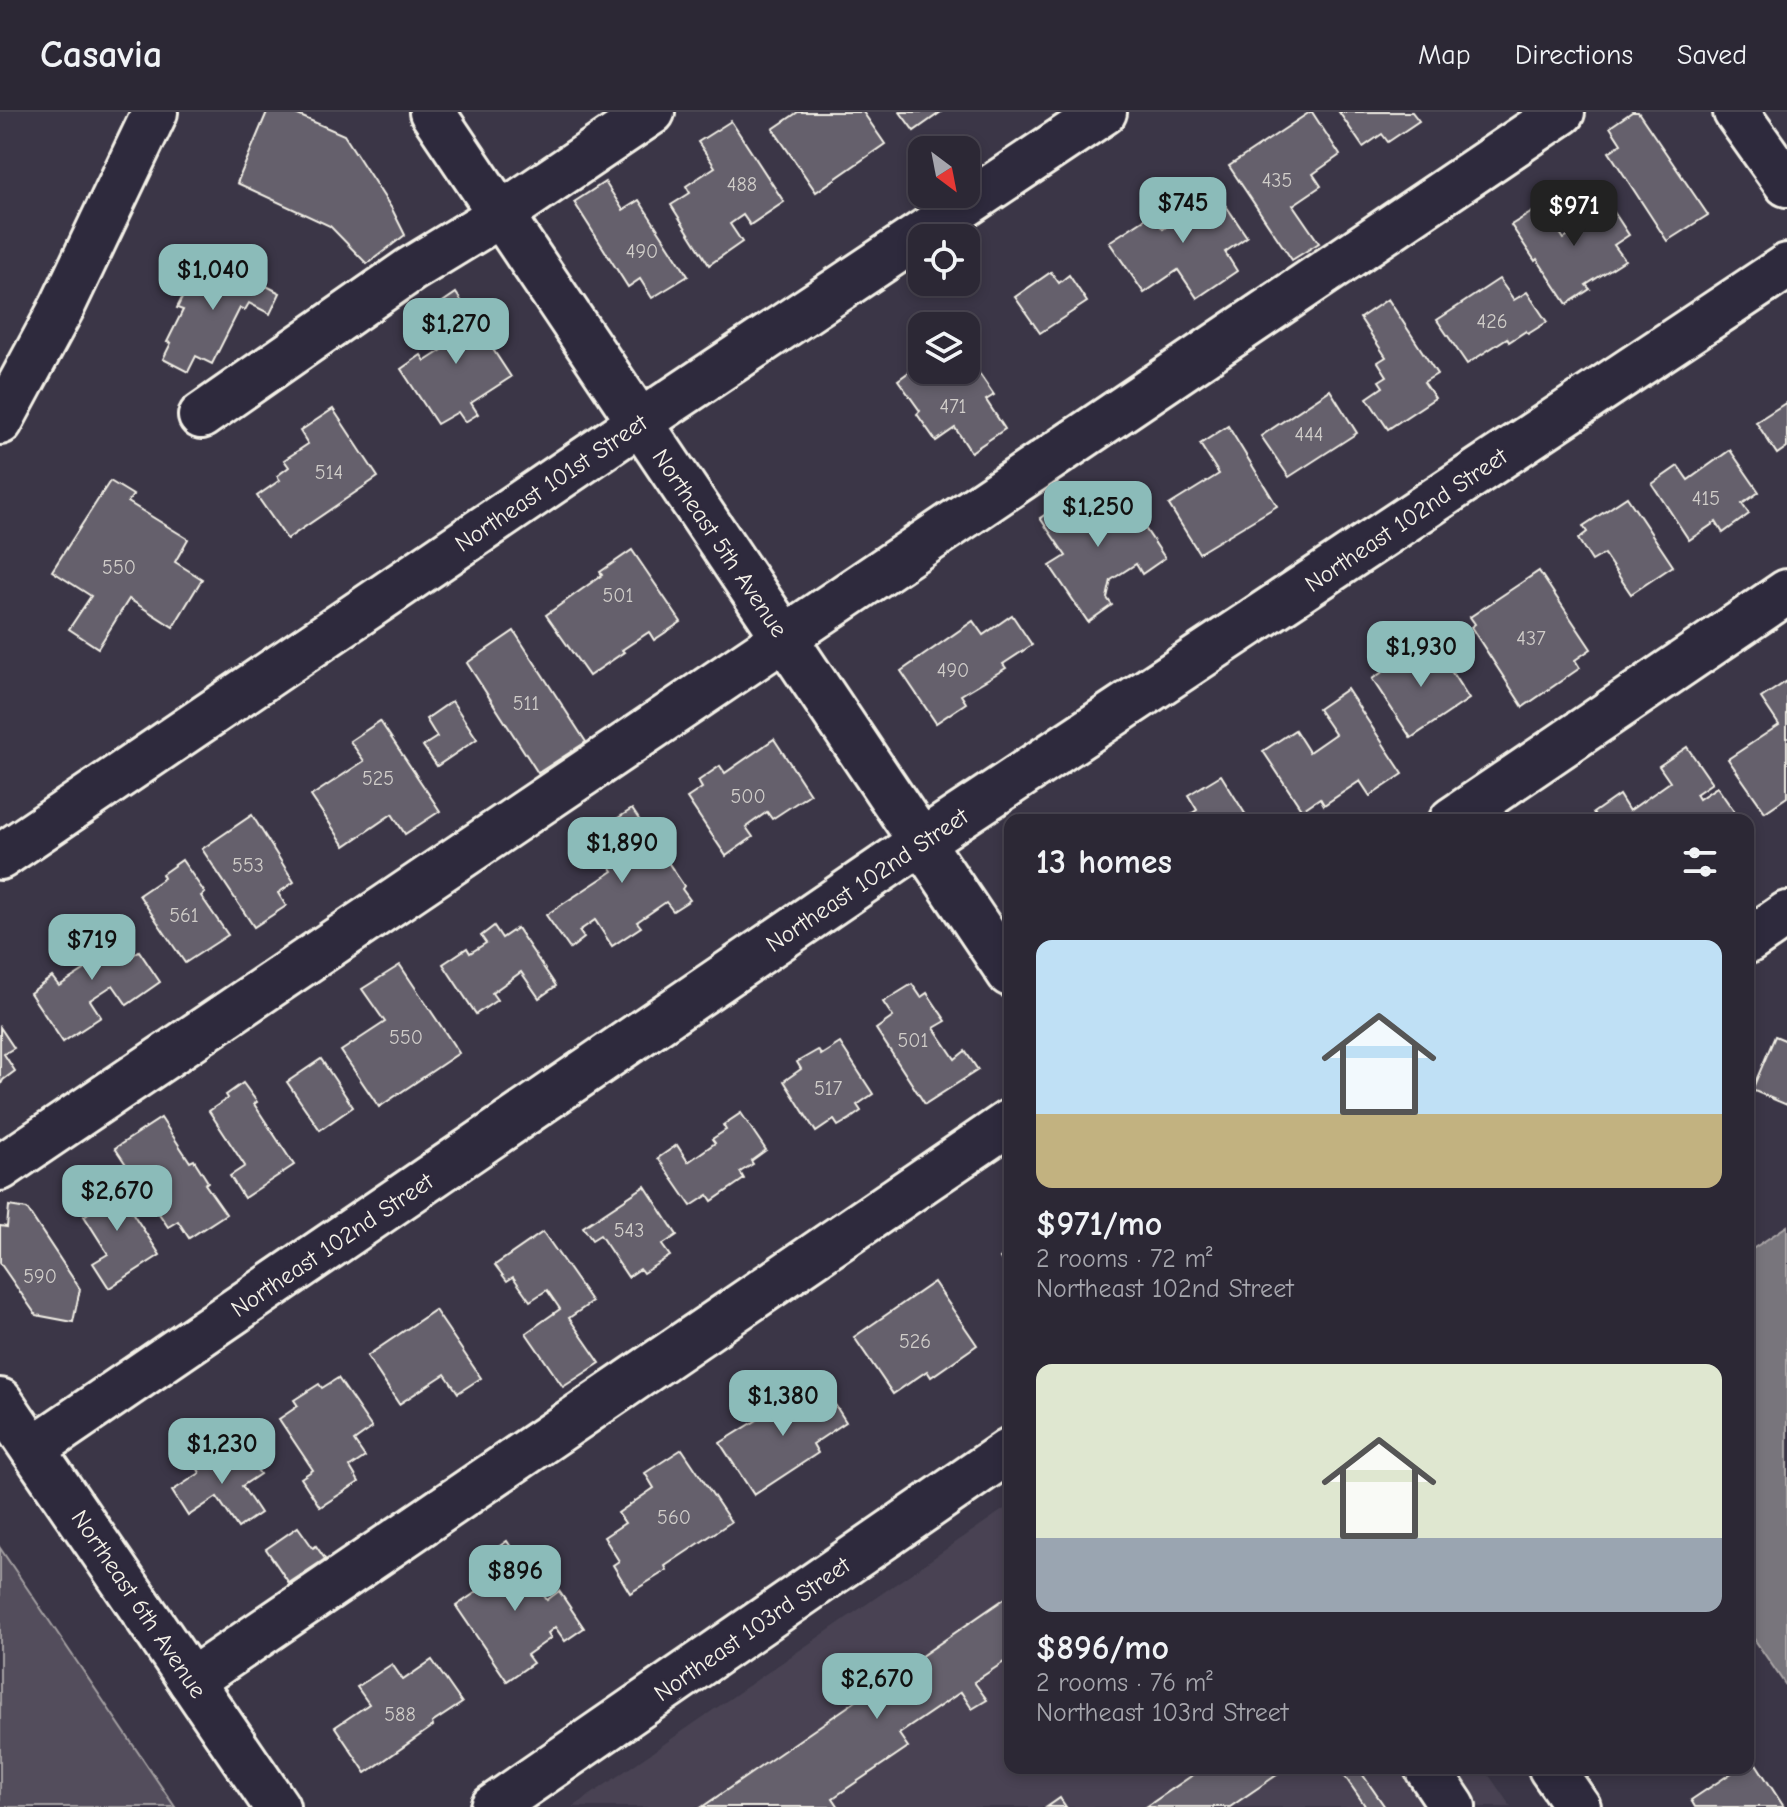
<!DOCTYPE html>
<meta charset="utf-8">
<style>
body{margin:0;font-family:"Comic Neue",sans-serif;background:#383441;color:#f1f3f6;height:100vh;display:flex;flex-direction:column;font-size:30px;white-space:nowrap}
*{box-sizing:border-box;margin:0}
p{font-size:26px;color:#a6a6ad}
.icon{flex:none;width:44px;height:44px;fill:none;stroke:currentColor;stroke-width:2;stroke-linecap:round;stroke-linejoin:round}
.map{position:relative;flex:1;overflow:hidden}
.drawer{position:absolute;left:1004px;top:702px;width:750px;height:960px;display:flex;flex-direction:column;background:#2c2835;border-radius:16px;box-shadow:0 4px 12px #0003,0 0 0 2px #484450}
.drawer>*{flex:none}
.needle{width:52px;rotate:148deg}
.tools{position:absolute;left:908px;top:24px;display:grid;gap:16px}
.tools a{display:grid;place-items:center;width:72px;height:72px;border-radius:16px;background:#2c2835;box-shadow:0 4px 12px #0003,0 0 0 2px #484450;font-size:40px}
.price{position:absolute;translate:-50% -68px;padding:0 18px;border-radius:16px;background:#8bbbb9;color:#111;font-size:26px;line-height:52px;filter:drop-shadow(0 2px 4px #0008)}
.price::after{content:'';position:absolute;left:50%;top:48px;width:24px;height:18px;margin-left:-12px;background:inherit;clip-path:polygon(0 0,100% 0,50% 100%)}
.price.current{background:#222;color:#fff}
ul{padding:0;list-style:none}
li{display:grid;align-content:center;gap:16px;height:424px;padding:0 32px}
li span{display:grid;place-items:center;height:248px;border-radius:16px;color:#555}
li>.icon{margin-inline-start:auto}
span .icon{width:144px;height:144px;fill:#fffc;stroke-width:1}
li b{font-size:34px}
h2{display:flex;justify-content:space-between;align-items:center;height:96px;padding:0 32px;font-size:34px}
header{display:flex;align-items:center;gap:48px;box-sizing:border-box;height:112px;padding:0 40px;background:#2c2835;border-bottom:2px solid #484450}
header strong{font-size:38px}
nav{display:flex;gap:44px;margin-inline-start:auto;font-size:28px}
.map>svg:first-child{display:block}
.built{fill:#484352}
.green{fill:#534e5c;stroke:#a4a0a2;stroke-width:2}
.water{fill:#78747b;stroke:#aaa6a7;stroke-width:2}
.building{fill:#65616c;stroke:#f4f1e8;stroke-width:2}
.lines{fill:none;stroke-linecap:round;stroke-linejoin:round}
.minor-casing{stroke:#f4f1e8;stroke-width:50}
.major-casing{stroke:#f4f1e8;stroke-width:50}
.minor{stroke:#2f2a3d;stroke-width:44}
.major{stroke:#2f2a3d;stroke-width:44}
.labels{text-anchor:middle;dominant-baseline:central;stroke-width:6;stroke-linejoin:round;paint-order:stroke}
.number-label{font-size:20px;fill:#d0cdc9}
.street-label{font-size:24px;fill:#f4f1e8;stroke:#2f2a3d}
</style>
<header>
<strong>Casavia</strong>
<nav><a>Map</a><a>Directions</a><a>Saved</a></nav>
</header>
<div class="map">
<svg width="1787" height="1695" viewBox="0 0 1787 1695">
<rect width="100%" height="100%" fill="#3b3647"/>
<filter id="ink" filterUnits="userSpaceOnUse"><feTurbulence type="fractalNoise" baseFrequency=".0125" numOctaves="2"/><feDisplacementMap in="SourceGraphic" scale="16" xChannelSelector="R" yChannelSelector="G"/><feConvolveMatrix kernelMatrix="1 2 1 2 8 2 1 2 1" color-interpolation-filters="sRGB"/></filter>
<g filter="url(#ink)">
<!-- built -->
<polygon class="built" points="1010,1393 1010,1656 1484,1656 1511,1695 573,1695"/>
<!-- green -->
<polygon class="green" points="0,1436 175,1695 0,1695"/>
<!-- water -->
<polygon class="water" points="1787,1114 1787,1575 1748,1518 1748,1140"/>
<!-- building -->
<g class="building">
<polygon points="267,0 291,0 344,23 392,97 405,123 367,152 330,114 237,71"/>
<polygon points="798,0 863,0 885,32 816,80 773,17"/>
<polygon points="900,0 941,0 914,19"/>
<polygon points="1310,0 1312,0 1340,43 1313,62 1321,74 1293,93 1319,131 1292,148 1229,54"/>
<polygon points="1339,0 1412,0 1419,9 1388,30 1382,22 1363,35"/>
<polygon points="1632,0 1638,0 1708,103 1667,129 1609,40 1621,32 1610,15"/>
<polygon points="731,9 784,90 750,113 743,103 730,112 742,130 709,153 671,93 690,81 686,74 715,55 698,30"/>
<polygon points="605,70 623,98 639,88 688,164 652,186 640,167 628,175 574,90"/>
<polygon points="1210,70 1247,125 1225,140 1237,159 1197,186 1178,158 1144,181 1109,130 1152,102 1163,117 1184,102 1177,92"/>
<polygon points="1604,85 1629,123 1614,133 1625,148 1586,173 1590,177 1567,192 1537,147 1535,149 1511,113 1542,94 1564,127 1595,107 1588,96"/>
<polygon points="201,148 225,160 228,154 280,181 270,202 249,191 245,198 240,196 212,252 196,244 188,260 163,247 171,231 167,230 183,198 177,196"/>
<polygon points="1051,160 1059,171 1069,163 1087,190 1040,221 1015,185"/>
<polygon points="1499,167 1514,188 1527,180 1547,210 1528,222 1526,219 1509,230 1507,226 1467,252 1437,208"/>
<polygon points="456,181 511,265 471,291 478,302 465,310 458,300 437,312 401,257 421,243 425,249 453,231 431,198"/>
<polygon points="1388,187 1437,262 1424,270 1435,286 1388,317 1367,286 1383,275 1379,269 1387,264 1378,250 1386,245 1360,206"/>
<polygon points="966,242 994,283 986,288 1005,317 971,340 955,316 936,329 917,302 920,299 898,268 913,257 910,253 922,245 922,258 966,258"/>
<polygon points="1330,278 1357,321 1289,365 1261,324"/>
<polygon points="1787,290 1787,335 1777,342 1756,310"/>
<polygon points="333,297 378,365 287,427 257,384 280,368 277,364 289,355 284,348 308,332 300,319"/>
<polygon points="1228,314 1277,394 1199,441 1169,393 1219,362 1200,332"/>
<polygon points="1730,338 1759,380 1742,392 1749,402 1723,421 1716,410 1689,428 1652,372 1678,354 1688,368"/>
<polygon points="110,369 133,383 128,390 188,427 175,450 202,467 173,515 129,487 98,536 69,517 91,484 52,459"/>
<polygon points="1120,379 1165,446 1142,462 1136,452 1111,468 1107,486 1112,493 1088,510 1050,454 1066,444 1040,406 1073,384 1086,402"/>
<polygon points="1627,385 1673,454 1631,482 1604,442 1592,449 1578,427 1587,420 1583,414"/>
<polygon points="632,438 681,510 654,528 649,520 622,538 624,540 589,564 546,503 602,463 600,460"/>
<polygon points="1539,459 1591,537 1575,548 1580,556 1523,595 1471,515 1475,512 1470,505"/>
<polygon points="1012,503 1032,533 1003,552 1006,556 961,583 966,591 936,611 901,559 973,509 983,523"/>
<polygon points="514,519 586,630 538,661 467,551"/>
<polygon points="1431,528 1469,587 1411,626 1372,567"/>
<polygon points="1787,569 1787,685 1765,700 1728,647 1779,613 1761,586"/>
<polygon points="1347,577 1403,662 1370,684 1360,669 1324,693 1320,686 1302,698 1263,639 1295,618 1309,640 1335,622 1318,597"/>
<polygon points="452,589 477,627 437,654 423,634 437,625 426,607"/>
<polygon points="380,609 440,699 405,722 392,702 345,734 311,684 364,649 350,629"/>
<polygon points="774,627 810,682 772,707 767,700 746,715 753,725 726,744 687,686 702,676 698,669 720,654 725,661"/>
<polygon points="1687,635 1712,671 1696,682 1699,687 1717,675 1740,708 1597,708 1593,701 1619,683 1629,699 1670,670 1659,654"/>
<polygon points="1221,663 1249,708 1181,708 1197,698 1188,683"/>
<polygon points="632,697 684,774 682,777 690,788 673,799 666,790 637,810 641,815 612,834 595,808 579,819 584,826 570,837 546,803 613,759 590,724"/>
<polygon points="252,703 294,770 278,781 286,794 254,815 202,737"/>
<polygon points="182,748 205,781 201,784 228,823 185,851 139,783 164,766 162,762"/>
<polygon points="95,807 126,848 139,839 160,870 127,893 113,873 90,888 101,905 63,930 30,881 52,865 59,874 87,856 66,826"/>
<polygon points="494,814 502,826 517,816 556,874 539,886 521,860 492,881 497,888 476,902 443,852 467,836 470,841 486,831 481,824"/>
<polygon points="400,853 459,941 379,995 341,939 385,910 362,877"/>
<polygon points="912,872 921,885 927,881 946,909 934,916 955,947 965,939 978,958 925,992 876,917 893,905 883,890"/>
<polygon points="0,915 14,936 4,942 15,959 3,968 0,974"/>
<polygon points="1775,924 1787,929 1787,993 1752,978"/>
<polygon points="840,931 873,982 857,993 861,999 850,1007 838,1014 834,1008 816,1020 784,969 801,957 797,950 818,938 821,943"/>
<polygon points="321,947 353,995 320,1018 287,970"/>
<polygon points="243,971 257,990 254,992 294,1053 244,1086 230,1064 245,1054 209,999 228,986 226,983"/>
<polygon points="741,1001 766,1038 751,1049 753,1052 740,1060 744,1067 712,1089 708,1083 691,1094 658,1046 677,1033 688,1050 715,1031 712,1027 726,1018 723,1013"/>
<polygon points="161,1006 190,1050 194,1048 208,1070 205,1072 226,1102 189,1126 178,1109 168,1115 115,1036"/>
<polygon points="98,1063 102,1070 109,1065 160,1143 109,1176 93,1151 108,1142 84,1104 96,1096 81,1073"/>
<polygon points="645,1074 677,1123 662,1133 670,1144 643,1161 640,1157 628,1165 600,1123 592,1128 583,1115"/>
<polygon points="9,1094 27,1097 80,1177 73,1210 36,1203 0,1151 0,1114 7,1115"/>
<polygon points="543,1120 592,1190 569,1206 600,1251 563,1275 526,1221 560,1197 547,1178 530,1189 513,1165 507,1169 495,1153"/>
<polygon points="1010,1138 1010,1161 1000,1146"/>
<polygon points="934,1170 977,1233 931,1265 927,1259 893,1282 854,1225"/>
<polygon points="435,1198 481,1266 458,1281 445,1262 399,1292 367,1244"/>
<polygon points="338,1266 372,1316 354,1329 365,1345 350,1355 359,1370 320,1395 301,1366 313,1358 279,1307 298,1294 294,1288 319,1272 322,1276"/>
<polygon points="820,1269 846,1310 813,1332 818,1341 754,1383 720,1331"/>
<polygon points="237,1329 260,1362 242,1374 260,1401 238,1416 217,1385 188,1404 172,1379 200,1361 198,1357"/>
<polygon points="682,1337 731,1410 665,1454 667,1458 630,1481 613,1453 619,1449 604,1425 625,1411 618,1401 654,1376 645,1361"/>
<polygon points="298,1415 313,1436 316,1434 325,1447 289,1471 266,1437"/>
<polygon points="507,1429 547,1488 559,1479 584,1516 565,1529 555,1515 548,1521 551,1526 527,1543 533,1551 507,1569 456,1494 494,1468 480,1448"/>
<polygon points="1010,1483 1010,1546 974,1570 987,1588 972,1597 961,1580 899,1622 908,1635 833,1686 839,1695 702,1695"/>
<polygon points="432,1548 462,1591 432,1611 433,1614 366,1661 335,1615 369,1592 357,1575 392,1552 403,1568"/>
<polygon points="1753,1647 1784,1695 1695,1695 1691,1688 1739,1656 1748,1656 1748,1650"/>
<polygon points="1203,1656 1287,1656 1230,1695 1146,1695"/>
<polygon points="1339,1656 1358,1656 1385,1695 1366,1695"/>
<polygon points="1060,1686 1066,1695 1047,1695"/>
</g>
<g class="lines">
<defs>
<g id="minor">
<polyline points="432,0 1010,862"/>
<polyline points="1736,0 1787,72"/>
<polyline points="201,304 410,158 500,103 652,0"/>
<polyline points="0,310 62,195 155,0"/>
<polyline points="1452,708 1787,480"/>
<polyline points="0,745 639,311 1104,0"/>
<polyline points="0,1056 1562,0"/>
<polyline points="33,1337 921,730 1787,154"/>
<polyline points="191,1569 1010,1010"/>
<polyline points="1427,1656 1453,1695"/>
<polyline points="1551,1656 1578,1695"/>
</g>
<g id="major">
<polyline points="1748,829 1787,802"/>
<polyline points="0,1289 277,1695"/>
<polyline points="493,1695 1010,1338"/>
</g>
</defs>
<!-- minor casing -->
<use href="#minor" class="minor-casing"/>
<!-- major casing -->
<use href="#major" class="major-casing"/>
<!-- minor -->
<use href="#minor" class="minor"/>
<!-- major -->
<use href="#major" class="major"/>
</g>
</g>
<g class="labels">
<!-- number labels -->
<g class="number-label">
<text x="1277" y="68">435</text>
<text x="742" y="72">488</text>
<text x="642" y="139">490</text>
<text x="1492" y="209">426</text>
<text x="953" y="294">471</text>
<text x="1309" y="322">444</text>
<text x="329" y="360">514</text>
<text x="1706" y="386">415</text>
<text x="119" y="455">550</text>
<text x="618" y="483">501</text>
<text x="1531" y="526">437</text>
<text x="953" y="558">490</text>
<text x="526" y="591">511</text>
<text x="378" y="666">525</text>
<text x="748" y="684">500</text>
<text x="248" y="753">553</text>
<text x="184" y="803">561</text>
<text x="406" y="925">550</text>
<text x="913" y="928">501</text>
<text x="828" y="976">517</text>
<text x="629" y="1118">543</text>
<text x="40" y="1164">590</text>
<text x="915" y="1229">526</text>
<text x="674" y="1405">560</text>
<text x="400" y="1602">588</text>
</g>
<!-- street labels -->
<g class="street-label">
<text transform="translate(551 371) rotate(-34)">Northeast 101st Street</text>
<text transform="translate(1406 408) rotate(-34)">Northeast 102nd Street</text>
<text transform="translate(720 431) rotate(56)">Northeast 5th Avenue</text>
<text transform="translate(867 768) rotate(-34)">Northeast 102nd Street</text>
<text transform="translate(332 1133) rotate(-34)">Northeast 102nd Street</text>
<text transform="translate(139 1492) rotate(56)">Northeast 6th Avenue</text>
<text transform="translate(752 1517) rotate(-35)">Northeast 103rd Street</text>
</g>
</g>
</svg>
<div class="tools">
<a><svg class="needle" viewBox="-14 -14 28 28"><path d="M0-13l5 13h-10z" fill="#e53935"/><path d="M0 13l5-13h-10z" fill="#a6a6ad"/></svg></a>
<a><svg class="icon" aria-label="locate" viewBox="0 0 24 24"><circle cx="12" cy="12" r="6"/><path d="M12 2v4M12 18v4M2 12h4M18 12h4"/></svg></a>
<a><svg class="icon" aria-label="layers" viewBox="0 0 24 24"><path d="M12 4l9 5-9 5-9-5zM3 14l9 5 9-5"/></svg></a>
</div>
<b class="price" style="left:1183px;top:133px">$745</b>
<b class="price current" style="left:1574px;top:136px">$971</b>
<b class="price" style="left:213px;top:200px">$1,040</b>
<b class="price" style="left:456px;top:254px">$1,270</b>
<b class="price" style="left:1098px;top:437px">$1,250</b>
<b class="price" style="left:1421px;top:577px">$1,930</b>
<b class="price" style="left:622px;top:773px">$1,890</b>
<b class="price" style="left:92px;top:870px">$719</b>
<b class="price" style="left:117px;top:1121px">$2,670</b>
<b class="price" style="left:783px;top:1326px">$1,380</b>
<b class="price" style="left:222px;top:1374px">$1,230</b>
<b class="price" style="left:515px;top:1501px">$896</b>
<b class="price" style="left:877px;top:1609px">$2,670</b>
<section class="drawer">
<h2>13 homes<svg class="icon" aria-label="filters" viewBox="0 0 24 24"><path d="M4 7h16M4 17h16"/><circle cx="9" cy="7" r="2"/><circle cx="15" cy="17" r="2"/></svg></h2>
<ul>
<li><span style="background:linear-gradient(#bfe0f5 70%,#c2b280 0)"><svg class="icon" aria-label="home" viewBox="0 0 24 24"><path d="M3 11l9-7 9 7M6 9v11h12V9"/></svg></span><div><b>$971/mo</b><p>2 rooms · 72 m²</p><p>Northeast 102nd Street</p></div></li>
<li><span style="background:linear-gradient(#dfe7d0 70%,#9aa5b1 0)"><svg class="icon" aria-label="home" viewBox="0 0 24 24"><path d="M3 11l9-7 9 7M6 9v11h12V9"/></svg></span><div><b>$896/mo</b><p>2 rooms · 76 m²</p><p>Northeast 103rd Street</p></div></li>
</ul>
</section>
</div>
